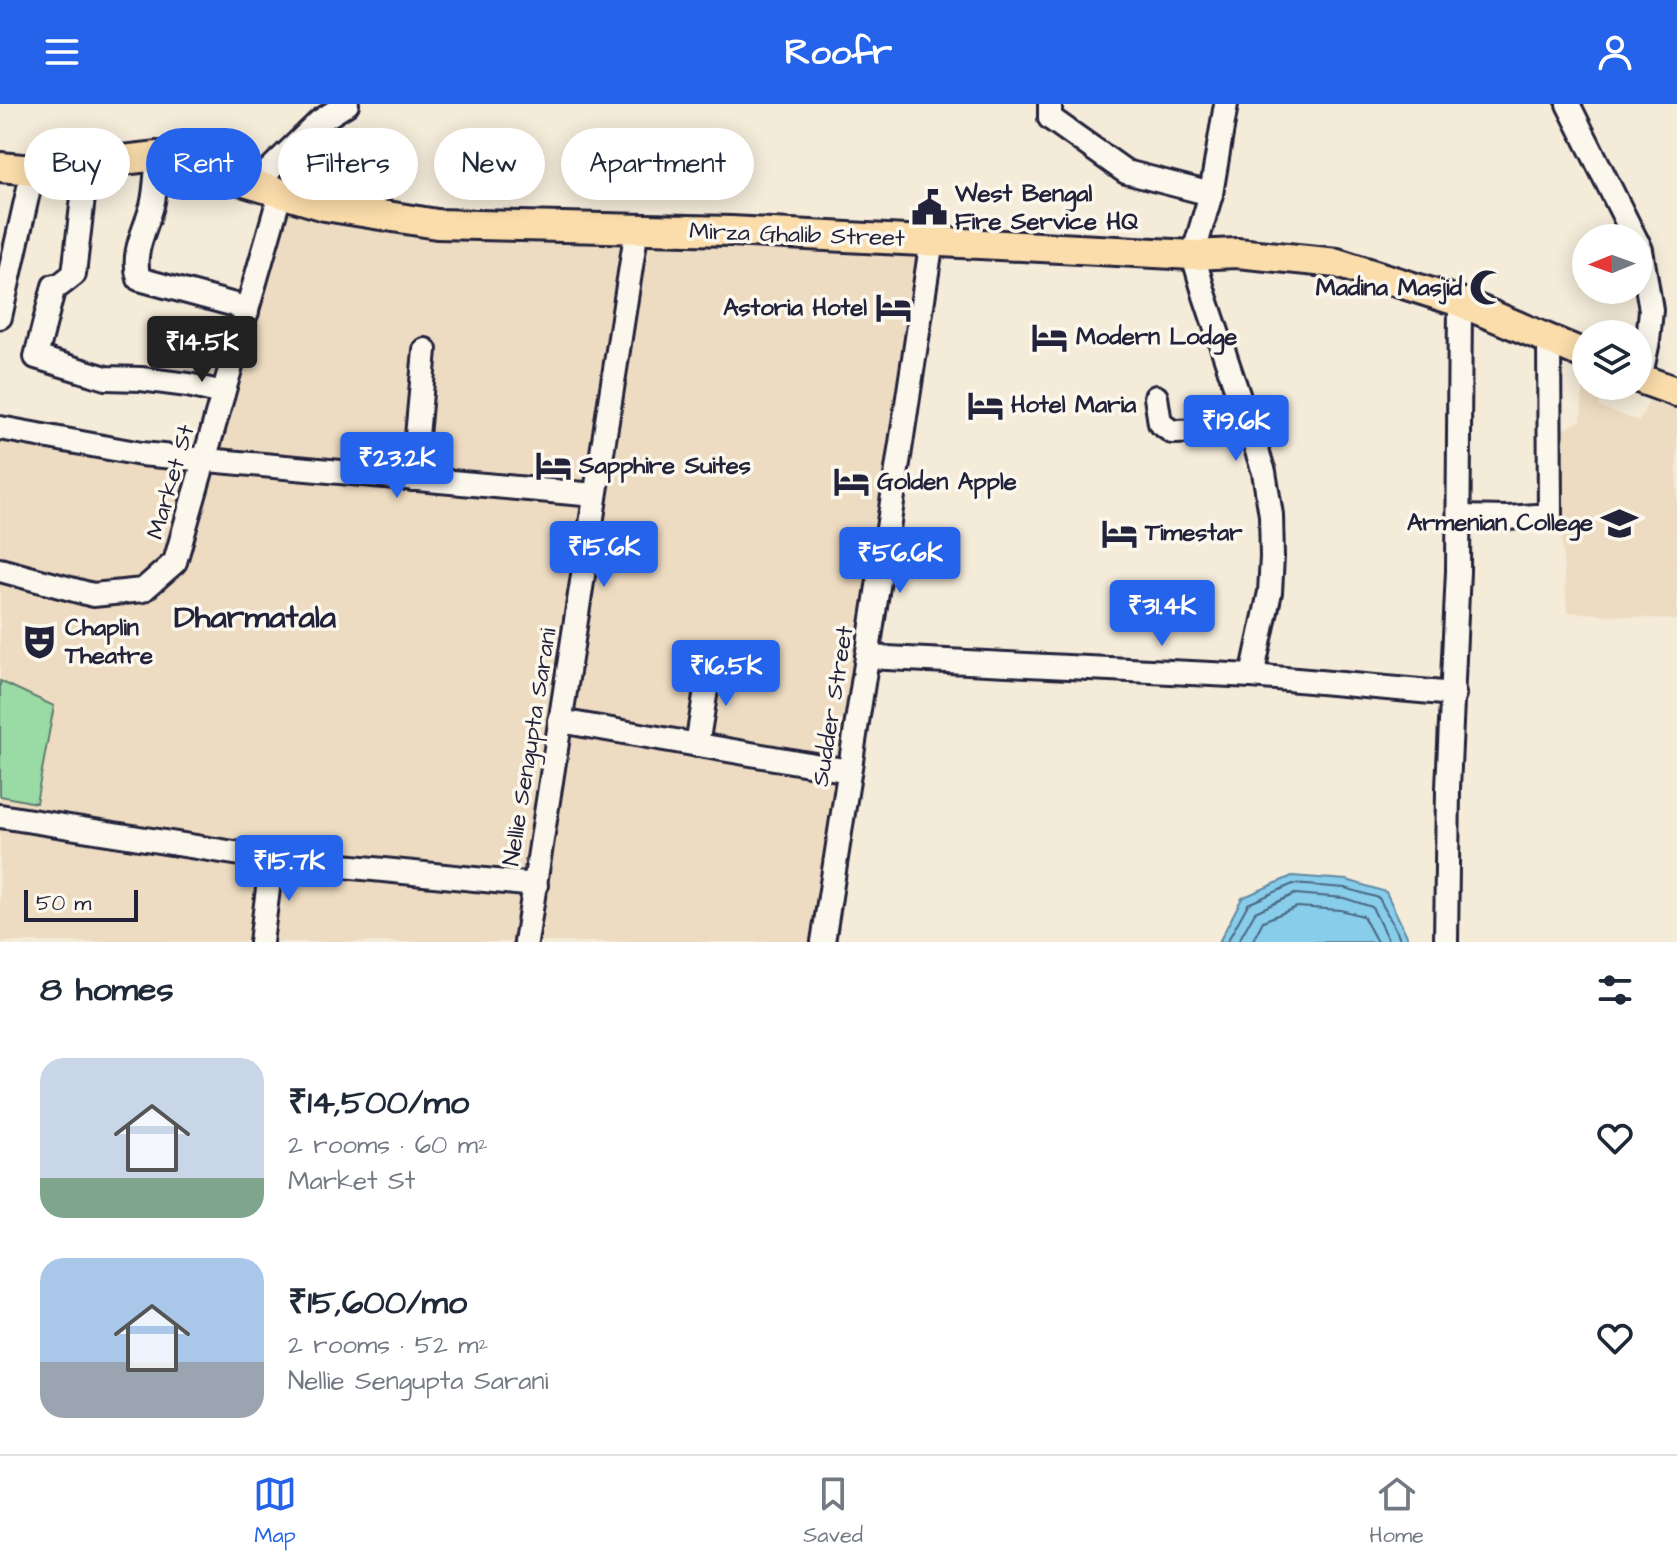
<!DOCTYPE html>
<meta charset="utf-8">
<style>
body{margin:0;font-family:"Architects Daughter",sans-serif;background:#f2f2f3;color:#1f2937;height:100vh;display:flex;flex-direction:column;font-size:30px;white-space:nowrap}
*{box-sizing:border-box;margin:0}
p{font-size:26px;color:#747a83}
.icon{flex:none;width:44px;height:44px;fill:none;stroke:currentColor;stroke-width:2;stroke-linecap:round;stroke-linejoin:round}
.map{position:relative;height:838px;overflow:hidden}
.panel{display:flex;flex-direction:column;background:#fff;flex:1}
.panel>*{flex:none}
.guide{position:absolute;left:24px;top:24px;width:800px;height:72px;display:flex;gap:16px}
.needle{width:52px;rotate:269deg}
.controls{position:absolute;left:1572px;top:120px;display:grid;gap:16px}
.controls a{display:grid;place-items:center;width:80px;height:80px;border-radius:50%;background:#fff;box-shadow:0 4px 20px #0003;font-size:40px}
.scale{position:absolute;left:24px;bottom:20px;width:114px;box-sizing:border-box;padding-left:8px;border:4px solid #22223b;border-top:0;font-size:22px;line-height:28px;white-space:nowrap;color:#22223b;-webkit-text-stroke:6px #fbf7ec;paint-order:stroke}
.price{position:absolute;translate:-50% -68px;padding:0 18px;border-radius:8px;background:#2563eb;color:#fff;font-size:26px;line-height:52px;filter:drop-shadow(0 2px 4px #0008)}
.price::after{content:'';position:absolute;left:50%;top:48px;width:24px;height:18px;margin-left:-12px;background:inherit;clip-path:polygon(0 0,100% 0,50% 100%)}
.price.on{background:#222;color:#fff}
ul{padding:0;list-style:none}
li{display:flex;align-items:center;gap:24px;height:200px;padding:0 40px}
li span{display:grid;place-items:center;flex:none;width:224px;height:160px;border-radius:24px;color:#555}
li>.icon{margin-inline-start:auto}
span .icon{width:96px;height:96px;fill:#fffc;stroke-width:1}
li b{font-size:34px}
h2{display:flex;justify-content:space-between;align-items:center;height:96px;padding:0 40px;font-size:34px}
.chip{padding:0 28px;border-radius:36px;background:#fff;box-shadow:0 4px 20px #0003;font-size:28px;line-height:72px}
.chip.on{background:#2563eb;color:#fff}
header{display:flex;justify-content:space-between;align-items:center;height:104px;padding:0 40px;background:#2563eb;color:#fff;font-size:36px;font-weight:700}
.tab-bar{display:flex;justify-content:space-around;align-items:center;height:112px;border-top:2px solid #e0e1e3;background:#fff;font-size:22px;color:#747a83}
.tab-bar a{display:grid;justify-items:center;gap:4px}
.tab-bar .on{color:#2563eb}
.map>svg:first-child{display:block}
.built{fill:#eedcc2}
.green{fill:#9adaa4;stroke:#5e7e70;stroke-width:2}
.water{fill:#88cde9;stroke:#5f89a3;stroke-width:2}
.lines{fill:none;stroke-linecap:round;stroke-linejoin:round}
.shore{stroke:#4b6681;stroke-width:2}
.minor-tunnel{stroke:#cbc3b9;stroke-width:22;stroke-dasharray:22 11;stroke-linecap:butt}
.minor-casing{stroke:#22223b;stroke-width:28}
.major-casing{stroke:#22223b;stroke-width:34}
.minor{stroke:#fbf7ec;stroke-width:22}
.major{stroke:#fbddab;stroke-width:28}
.labels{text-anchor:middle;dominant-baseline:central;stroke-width:7;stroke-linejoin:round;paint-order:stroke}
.poi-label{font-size:24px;font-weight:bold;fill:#22223b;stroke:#fbf7ec;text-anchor:start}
.street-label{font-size:24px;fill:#22223b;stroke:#fbf7ec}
.district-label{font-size:32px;font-weight:bold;fill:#22223b;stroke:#fbf7ec}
</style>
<header><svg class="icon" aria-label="menu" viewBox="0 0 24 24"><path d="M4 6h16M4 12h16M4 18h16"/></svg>Roofr<svg class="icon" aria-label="person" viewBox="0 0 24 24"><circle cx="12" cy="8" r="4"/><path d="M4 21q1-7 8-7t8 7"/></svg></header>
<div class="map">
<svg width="1677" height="838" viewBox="0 0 1677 838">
<rect width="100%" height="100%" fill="#f5ebd9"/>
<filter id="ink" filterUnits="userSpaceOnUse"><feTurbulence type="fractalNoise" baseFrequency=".0125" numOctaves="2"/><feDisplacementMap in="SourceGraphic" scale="16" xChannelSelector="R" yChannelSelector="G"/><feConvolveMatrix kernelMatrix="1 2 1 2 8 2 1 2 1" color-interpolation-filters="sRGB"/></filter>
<g filter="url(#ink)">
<!-- built -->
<g class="built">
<polygon points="286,91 631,128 518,838 0,838 0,327 208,360"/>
<polygon points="643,131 922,142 815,838 533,838"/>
<polygon points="1584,274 1586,275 1586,282 1603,282 1599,303 1639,317 1649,297 1677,305 1677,516 1567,508 1554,331 1581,316"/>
</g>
<!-- green -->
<polygon class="green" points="0,577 54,602 36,699 0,692"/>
<!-- water -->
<polygon class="water" points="1292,772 1347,776 1386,788 1407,832 1406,838 1219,838 1242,794"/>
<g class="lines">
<!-- shore -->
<g class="shore">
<polyline points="1227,838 1248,800 1293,780 1345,784 1379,794 1399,832 1399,838"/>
<polyline points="1238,838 1255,808 1295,790 1344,794 1372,803 1389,838"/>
<polyline points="1252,838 1263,817 1297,803 1341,806 1363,812 1377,838"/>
</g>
<!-- minor-tunnel -->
<polyline class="minor-tunnel" points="638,35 638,78"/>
<defs>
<g id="minor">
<polyline points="1050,0 1050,14 1126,68 1211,90"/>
<polyline points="1226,0 1211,90 1193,151 1205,192 1264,368 1271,411 1272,453 1270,488 1252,572"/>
<polyline points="1568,0 1635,134"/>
<path d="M 158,52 C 156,68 156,86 152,102 C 145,127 131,149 139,175 L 235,201 L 247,208"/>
<polyline points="87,59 74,170 60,181 54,182 36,253 106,274 141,275 188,281 223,289"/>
<polyline points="255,80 320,17 347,0"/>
<polyline points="1638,139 1641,146 1651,206 1648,237 1640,275"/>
<polyline points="0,213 33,66"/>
<polyline points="1156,293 1160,319 1172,328 1211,327 1247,319"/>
<polyline points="0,324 141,350 595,391"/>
<polyline points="413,375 425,246"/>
<polyline points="1459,413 1507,414 1550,411 1549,235"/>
<polyline points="0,466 93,491 143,486 175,458 281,87"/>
<polyline points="867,553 1252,572 1454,590"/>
<polyline points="560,617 849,667"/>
<polyline points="697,641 710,561"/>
<polyline points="0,712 272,755 536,781"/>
<polyline points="261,838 272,755"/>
<polyline points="526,838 637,124"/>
<polyline points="823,838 883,450 887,431 932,136"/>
<polyline points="1446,838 1448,684 1458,467 1460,198"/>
</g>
<g id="major">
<polyline points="0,63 33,66 158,52 325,102 437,120 731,127 1193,151 1237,149 1337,159 1460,198 1586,251"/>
<polyline points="1638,274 1677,288"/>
</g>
</defs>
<!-- minor casing -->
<use href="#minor" class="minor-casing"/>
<!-- major casing -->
<use href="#major" class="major-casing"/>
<!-- minor -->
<use href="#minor" class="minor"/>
<!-- major -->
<use href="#major" class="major"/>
</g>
</g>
<!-- icons -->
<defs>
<symbol id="civic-bare" viewBox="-9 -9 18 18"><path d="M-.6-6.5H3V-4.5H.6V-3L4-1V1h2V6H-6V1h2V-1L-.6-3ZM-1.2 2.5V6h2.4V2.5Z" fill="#22223b" stroke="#fbf7ec" stroke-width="2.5" paint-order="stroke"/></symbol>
<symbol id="mosque-bare" viewBox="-9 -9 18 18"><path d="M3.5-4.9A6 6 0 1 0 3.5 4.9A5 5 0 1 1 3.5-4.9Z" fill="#22223b" stroke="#fbf7ec" stroke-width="2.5" paint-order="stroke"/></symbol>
<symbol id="hotel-bare" viewBox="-9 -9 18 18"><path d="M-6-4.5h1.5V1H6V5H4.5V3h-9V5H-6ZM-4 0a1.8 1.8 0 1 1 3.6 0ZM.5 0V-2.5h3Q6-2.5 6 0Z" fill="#22223b" stroke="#fbf7ec" stroke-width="2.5" paint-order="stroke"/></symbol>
<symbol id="university-bare" viewBox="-9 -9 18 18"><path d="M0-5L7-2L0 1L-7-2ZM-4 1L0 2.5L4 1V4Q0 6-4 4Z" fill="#22223b" stroke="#fbf7ec" stroke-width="2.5" paint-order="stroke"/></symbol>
<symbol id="theatre-bare" viewBox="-9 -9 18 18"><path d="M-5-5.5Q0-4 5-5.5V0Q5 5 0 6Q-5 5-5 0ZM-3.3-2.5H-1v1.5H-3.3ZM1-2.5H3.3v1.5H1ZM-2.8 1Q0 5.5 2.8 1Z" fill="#22223b" stroke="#fbf7ec" stroke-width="2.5" paint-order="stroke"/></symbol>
</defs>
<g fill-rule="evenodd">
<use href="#civic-bare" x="904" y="78" width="51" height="51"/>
<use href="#mosque-bare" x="1462" y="158" width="51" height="51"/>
<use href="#hotel-bare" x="868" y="178" width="51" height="51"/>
<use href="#hotel-bare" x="1024" y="208" width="51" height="51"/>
<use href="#hotel-bare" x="960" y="276" width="51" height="51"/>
<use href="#hotel-bare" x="528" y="336" width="51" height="51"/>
<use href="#hotel-bare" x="826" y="352" width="51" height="51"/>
<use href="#university-bare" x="1594" y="394" width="51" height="51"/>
<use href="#hotel-bare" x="1094" y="404" width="51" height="51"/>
<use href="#theatre-bare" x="14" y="512" width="51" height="51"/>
</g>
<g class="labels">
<!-- poi labels -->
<g class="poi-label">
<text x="955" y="90">West Bengal<tspan x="955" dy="28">Fire Service HQ</tspan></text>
<text x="1462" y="184" text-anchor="end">Madina Masjid</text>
<text x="867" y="204" text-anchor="end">Astoria Hotel</text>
<text x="1076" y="233">Modern Lodge</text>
<text x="1011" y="301">Hotel Maria</text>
<text x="579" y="362">Sapphire Suites</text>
<text x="877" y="378">Golden Apple</text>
<text x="1593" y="419" text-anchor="end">Armenian College</text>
<text x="1145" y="429">Timestar</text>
<text x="65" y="524">Chaplin<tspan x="65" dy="28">Theatre</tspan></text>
</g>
<!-- street labels -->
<g class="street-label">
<text transform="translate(797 131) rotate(2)">Mirza Ghalib Street</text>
<text transform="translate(171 378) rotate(-74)">Market St</text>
<text transform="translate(833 602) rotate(-81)">Sudder Street</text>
<text transform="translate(530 643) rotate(-81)">Nellie Sengupta Sarani</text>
</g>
<!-- district labels -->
<g class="district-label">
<text x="255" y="513">Dharmatala</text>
</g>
</g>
</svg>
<div class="controls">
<a><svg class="needle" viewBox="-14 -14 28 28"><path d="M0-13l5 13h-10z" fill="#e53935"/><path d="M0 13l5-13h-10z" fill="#747a83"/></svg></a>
<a><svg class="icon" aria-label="layers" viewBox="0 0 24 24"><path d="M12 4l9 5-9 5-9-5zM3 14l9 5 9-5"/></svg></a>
</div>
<div class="scale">50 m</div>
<b class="price on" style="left:202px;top:280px">₹14.5K</b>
<b class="price" style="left:1236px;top:359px">₹19.6K</b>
<b class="price" style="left:397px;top:396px">₹23.2K</b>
<b class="price" style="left:604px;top:485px">₹15.6K</b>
<b class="price" style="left:900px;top:491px">₹56.6K</b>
<b class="price" style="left:1162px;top:544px">₹31.4K</b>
<b class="price" style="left:726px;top:604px">₹16.5K</b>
<b class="price" style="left:289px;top:799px">₹15.7K</b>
<div class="guide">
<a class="chip">Buy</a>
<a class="chip on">Rent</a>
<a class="chip">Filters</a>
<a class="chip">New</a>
<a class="chip">Apartment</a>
</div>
</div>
<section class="panel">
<h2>8 homes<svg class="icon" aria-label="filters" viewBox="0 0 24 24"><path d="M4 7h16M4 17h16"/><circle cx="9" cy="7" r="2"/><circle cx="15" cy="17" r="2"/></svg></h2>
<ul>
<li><span style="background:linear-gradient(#c9d6e8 75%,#7fa58c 0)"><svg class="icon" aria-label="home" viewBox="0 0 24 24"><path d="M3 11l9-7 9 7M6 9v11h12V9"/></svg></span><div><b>₹14,500/mo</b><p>2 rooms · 60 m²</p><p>Market St</p></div><svg class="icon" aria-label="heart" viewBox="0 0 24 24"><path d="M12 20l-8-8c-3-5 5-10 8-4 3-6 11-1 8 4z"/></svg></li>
<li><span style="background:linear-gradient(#a9c7e8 65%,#9aa5b1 0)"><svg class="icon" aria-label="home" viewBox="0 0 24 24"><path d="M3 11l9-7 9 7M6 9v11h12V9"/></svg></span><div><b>₹15,600/mo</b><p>2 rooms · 52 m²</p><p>Nellie Sengupta Sarani</p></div><svg class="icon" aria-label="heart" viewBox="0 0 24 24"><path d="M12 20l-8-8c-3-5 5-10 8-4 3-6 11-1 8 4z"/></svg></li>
</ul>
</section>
<nav class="tab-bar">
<a class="on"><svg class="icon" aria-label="map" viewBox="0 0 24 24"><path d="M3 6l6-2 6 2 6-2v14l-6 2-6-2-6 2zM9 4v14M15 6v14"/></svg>Map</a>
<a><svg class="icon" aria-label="saved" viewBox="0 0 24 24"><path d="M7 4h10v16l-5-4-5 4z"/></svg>Saved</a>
<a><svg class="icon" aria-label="home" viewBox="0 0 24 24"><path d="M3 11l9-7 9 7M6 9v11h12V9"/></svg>Home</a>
</nav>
